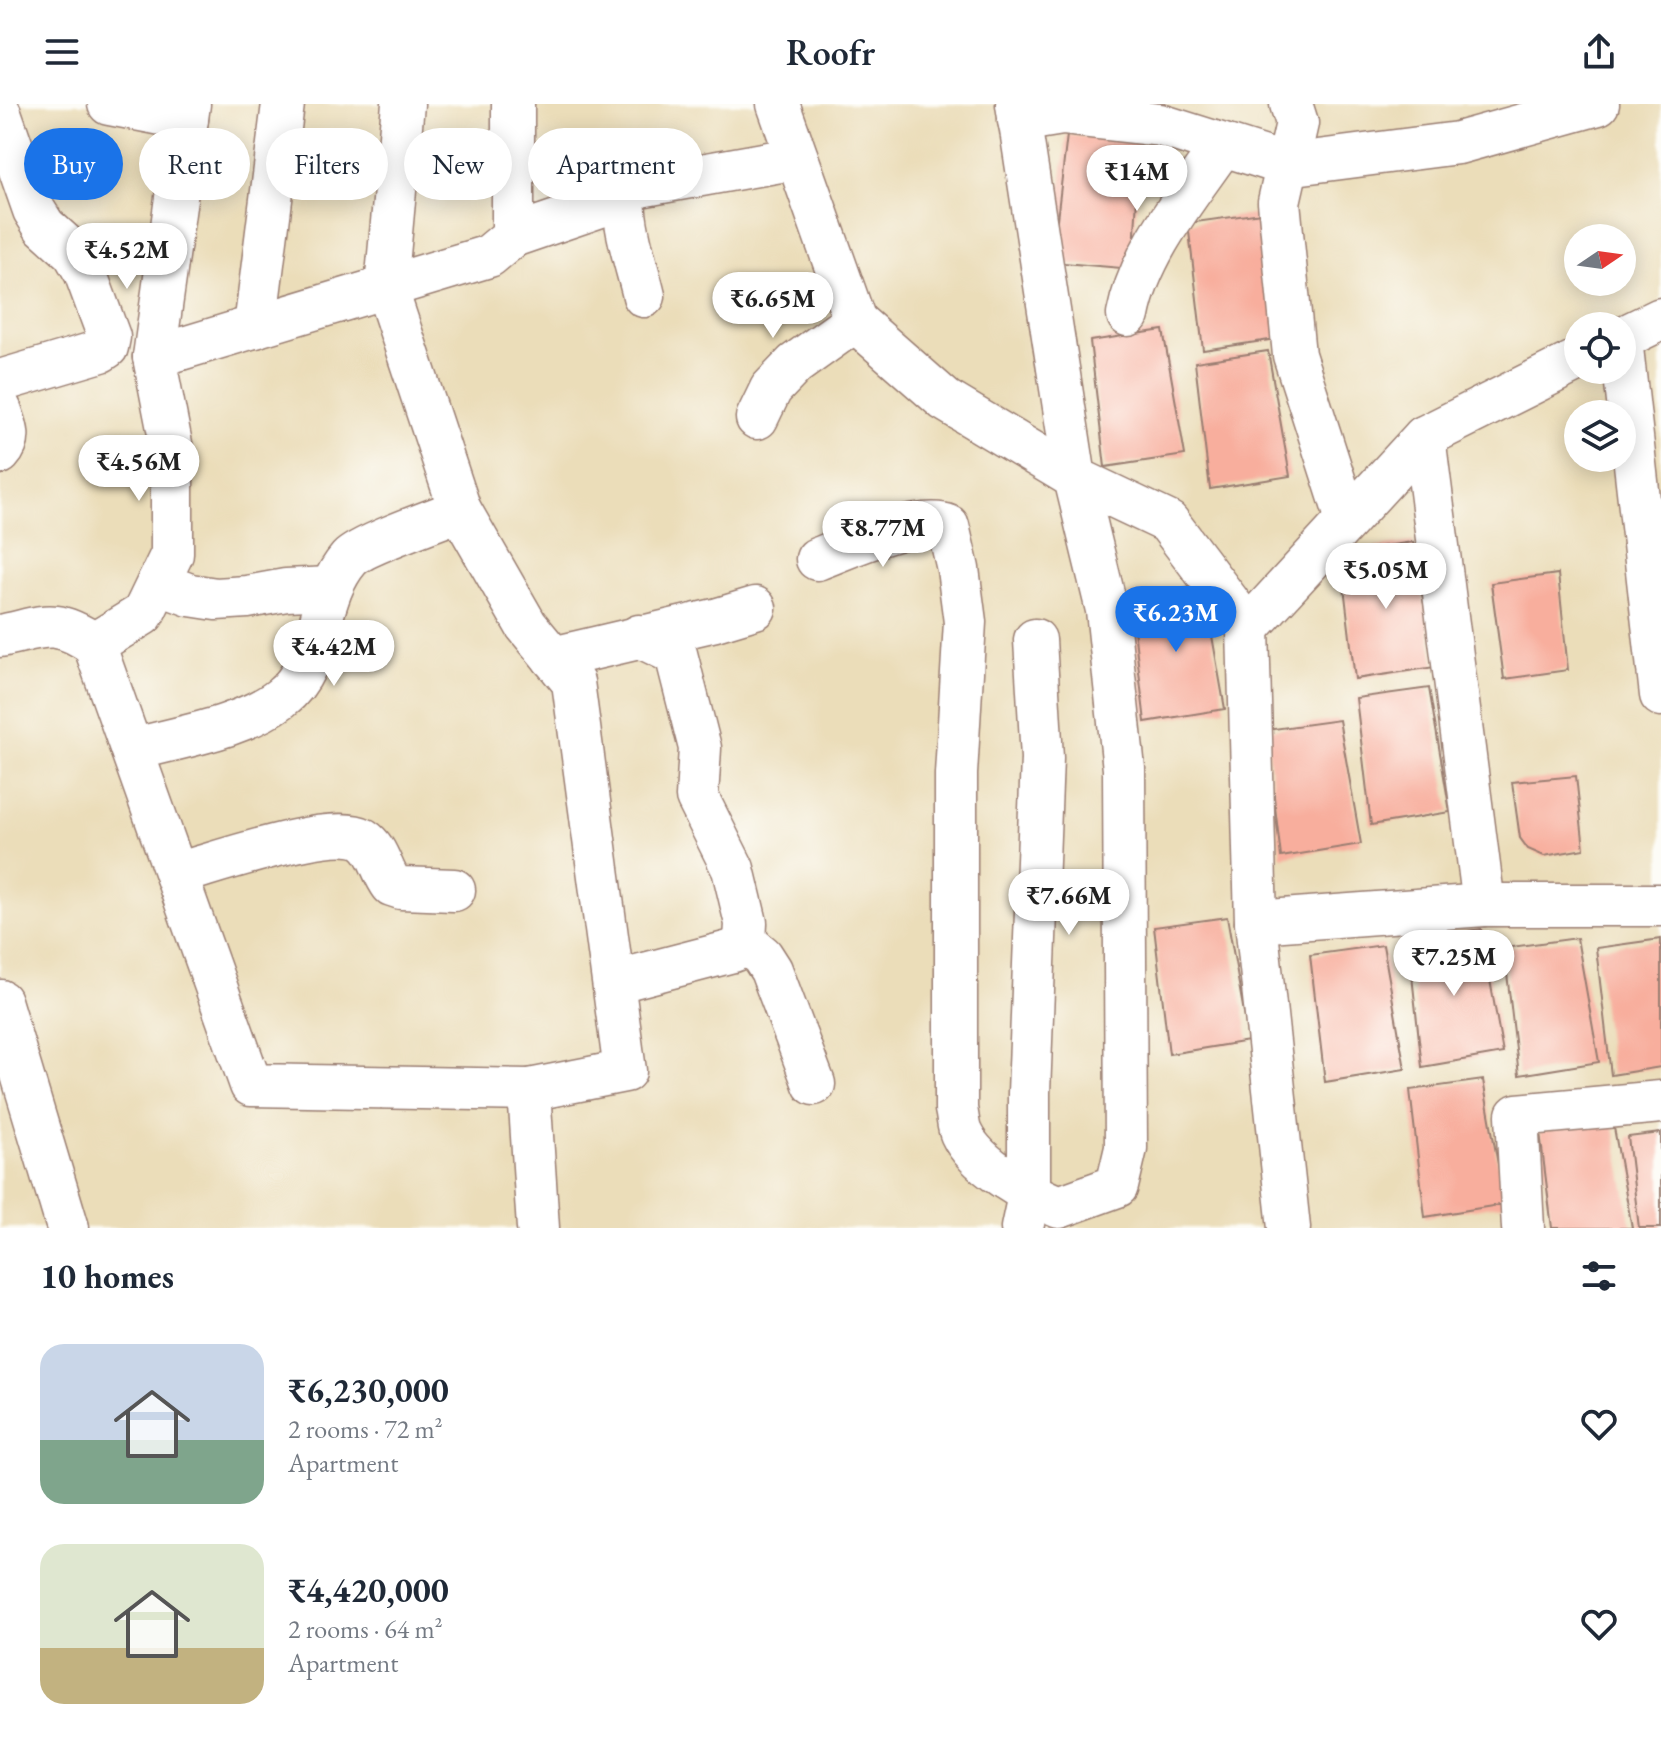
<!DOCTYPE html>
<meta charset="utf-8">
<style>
body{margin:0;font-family:"EB Garamond",serif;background:#f2f2f3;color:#1f2937;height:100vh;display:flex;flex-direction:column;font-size:30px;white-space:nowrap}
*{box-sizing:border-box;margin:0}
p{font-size:26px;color:#747a83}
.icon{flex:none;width:44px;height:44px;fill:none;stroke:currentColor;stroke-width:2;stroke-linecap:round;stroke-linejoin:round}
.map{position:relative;height:1124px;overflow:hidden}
.details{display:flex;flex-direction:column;background:#fff;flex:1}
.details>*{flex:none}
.banner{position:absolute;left:24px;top:24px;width:800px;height:72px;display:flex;gap:16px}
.needle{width:52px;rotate:77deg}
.buttons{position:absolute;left:1564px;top:120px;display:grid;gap:16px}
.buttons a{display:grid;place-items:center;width:72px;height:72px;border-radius:50%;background:#fff;box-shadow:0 4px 20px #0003;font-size:40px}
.price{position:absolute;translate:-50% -68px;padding:0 18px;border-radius:28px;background:#fff;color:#222;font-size:26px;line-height:52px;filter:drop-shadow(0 2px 4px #0008)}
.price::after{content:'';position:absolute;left:50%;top:48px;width:24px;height:18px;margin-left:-12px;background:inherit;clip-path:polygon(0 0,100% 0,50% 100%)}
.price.on{background:#1a73e8;color:#fff}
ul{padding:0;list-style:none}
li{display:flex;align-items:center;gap:24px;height:200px;padding:0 40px}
li span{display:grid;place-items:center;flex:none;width:224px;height:160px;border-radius:24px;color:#555}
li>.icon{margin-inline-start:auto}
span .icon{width:96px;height:96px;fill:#fffc;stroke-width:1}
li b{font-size:34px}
h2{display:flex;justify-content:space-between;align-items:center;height:96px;padding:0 40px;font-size:34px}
.pill{padding:0 28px;border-radius:36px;background:#fff;box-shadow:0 4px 20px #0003;font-size:28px;line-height:72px}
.pill.on{background:#1a73e8;color:#fff}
header{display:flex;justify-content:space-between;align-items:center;height:104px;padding:0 40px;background:#fff;font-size:36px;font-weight:600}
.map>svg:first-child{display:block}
.building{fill:#f8ae9d}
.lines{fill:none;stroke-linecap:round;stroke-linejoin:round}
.minor-casing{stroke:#9a7e72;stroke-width:45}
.minor{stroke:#fff;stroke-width:42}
</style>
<header><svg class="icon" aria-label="menu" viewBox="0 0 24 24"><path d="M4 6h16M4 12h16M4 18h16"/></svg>Roofr<svg class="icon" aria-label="share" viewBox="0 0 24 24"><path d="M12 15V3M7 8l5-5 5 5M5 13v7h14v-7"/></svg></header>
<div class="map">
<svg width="1661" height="1124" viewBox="0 0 1661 1124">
<rect width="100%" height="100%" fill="#fdfcf7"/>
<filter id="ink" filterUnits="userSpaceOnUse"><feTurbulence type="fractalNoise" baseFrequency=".0125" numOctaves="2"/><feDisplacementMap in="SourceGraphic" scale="16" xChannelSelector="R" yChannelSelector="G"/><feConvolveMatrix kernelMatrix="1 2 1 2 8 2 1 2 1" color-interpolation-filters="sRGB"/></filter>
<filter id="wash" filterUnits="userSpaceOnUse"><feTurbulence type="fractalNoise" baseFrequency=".006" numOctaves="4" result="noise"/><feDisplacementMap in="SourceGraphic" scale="32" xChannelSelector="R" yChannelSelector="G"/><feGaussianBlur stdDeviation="1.8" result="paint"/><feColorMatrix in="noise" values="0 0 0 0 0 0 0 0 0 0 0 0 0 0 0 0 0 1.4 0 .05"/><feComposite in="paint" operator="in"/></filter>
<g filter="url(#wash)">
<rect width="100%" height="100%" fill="#ebddb9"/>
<g id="blocks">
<!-- building -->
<g class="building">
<polygon points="1067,31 1140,38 1133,165 1052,158"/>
<polygon points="1261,109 1283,234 1203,246 1188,119"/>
<polygon points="1163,226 1185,351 1105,363 1090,237"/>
<polygon points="1268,247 1290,372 1210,385 1195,258"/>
<polygon points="1413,438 1435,563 1355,575 1340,449"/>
<polygon points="1558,470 1568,566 1504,575 1491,479"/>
<polygon points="1203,481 1225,605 1145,618 1130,491"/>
<polygon points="1429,584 1450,708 1371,721 1356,594"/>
<polygon points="1339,616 1361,740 1281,753 1266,626"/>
<polygon points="1576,672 1584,745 1544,752 1528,745 1520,734 1512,678"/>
<polygon points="1227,813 1249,937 1169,950 1154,823"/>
<polygon points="1481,825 1503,949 1422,963 1408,835"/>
<polygon points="1577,834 1599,958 1519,971 1504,844"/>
<polygon points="1661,835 1661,963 1611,971 1596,844"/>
<polygon points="1383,841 1405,965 1325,978 1310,851"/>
<polygon points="1483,976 1505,1100 1425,1113 1410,986"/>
<polygon points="1613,1018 1632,1124 1552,1124 1540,1028"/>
<polygon points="1661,1029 1661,1124 1639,1124 1628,1033"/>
</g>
</g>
</g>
<g filter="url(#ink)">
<use href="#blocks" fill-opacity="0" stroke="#9a7e72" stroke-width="2"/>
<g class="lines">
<defs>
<g id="minor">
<polyline points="109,0 187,15"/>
<polyline points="189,0 154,253 489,152 513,132 513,0"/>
<path d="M 778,0 L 855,217 L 945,296 L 1075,374 L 1107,506 L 1124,665 L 1126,1044 L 1117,1082 L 1059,1103 C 1028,1090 976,1062 961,1029 C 958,1022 958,1013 956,1005 L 956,670 L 965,518 L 958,465 L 948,422 C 919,410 846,444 817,455"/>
<polyline points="1017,0 1075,374 1168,418 1248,524 1256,818 1289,1124"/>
<polyline points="1291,0 1297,19 1279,98 1294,251 1347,416"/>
<polyline points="0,9 34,106 44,122 74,149 85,168 109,233 107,243 101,247 0,277"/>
<polyline points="1019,17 1062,10 1160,21 1287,61 1458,39 1598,0"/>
<polyline points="513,132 624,94"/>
<path d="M 644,192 C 638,165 618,110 627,86 L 634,83 L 797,54"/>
<path d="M 1128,211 C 1140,148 1187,93 1223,41"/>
<polyline points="255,223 283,0"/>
<polyline points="1622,234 1661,215"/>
<polyline points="1622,244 1661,591"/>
<path d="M 0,305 C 6,322 13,335 0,349"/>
<polyline points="757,314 771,285 795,260 855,217"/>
<polyline points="1424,333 1484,801"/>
<polyline points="158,479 190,491 216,495 247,493 286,486 331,484"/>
<polyline points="1248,524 1424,333 1578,256"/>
<path d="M 0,532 C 45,523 54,513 94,540 L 251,981 L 529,986 L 625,967 L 573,578 L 526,521 L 460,406 L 386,183 L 403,0"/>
<polyline points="94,540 143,510 172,450 172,345 154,253"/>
<polyline points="553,554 715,516 755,504"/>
<path d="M 132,646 C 178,633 242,624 281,594 C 324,561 314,495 349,455 C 360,442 439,414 460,406"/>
<path d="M 176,770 C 214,760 331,718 363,735 C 379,745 381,767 392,781 L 401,784 L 454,786"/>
<polyline points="1256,818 1484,801 1661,801"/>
<polyline points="745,838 762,852 771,866 814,980"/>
<polyline points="614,878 733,847 745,838 746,819 733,765 697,693 700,644 676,550 639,532"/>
<polyline points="0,897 68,1124"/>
<polyline points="529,986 538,1124"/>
<polyline points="1022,1124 1029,1091 1029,989 1042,654 1035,536"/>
<polyline points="1523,1124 1517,1011 1661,998"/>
</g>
</defs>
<!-- minor casing -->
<use href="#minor" class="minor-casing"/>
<!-- minor -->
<use href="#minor" class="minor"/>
</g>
</g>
</svg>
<div class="buttons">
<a><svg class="needle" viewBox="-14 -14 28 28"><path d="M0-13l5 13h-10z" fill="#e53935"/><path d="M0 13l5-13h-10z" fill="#747a83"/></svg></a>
<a><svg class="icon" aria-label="locate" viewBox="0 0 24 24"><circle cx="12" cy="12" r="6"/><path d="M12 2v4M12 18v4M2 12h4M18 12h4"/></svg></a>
<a><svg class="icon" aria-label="layers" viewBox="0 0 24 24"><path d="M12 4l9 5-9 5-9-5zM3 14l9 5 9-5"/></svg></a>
</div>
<b class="price" style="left:1137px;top:109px">₹14M</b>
<b class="price" style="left:127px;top:187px">₹4.52M</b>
<b class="price" style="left:773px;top:236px">₹6.65M</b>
<b class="price" style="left:139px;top:399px">₹4.56M</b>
<b class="price" style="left:883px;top:465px">₹8.77M</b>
<b class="price" style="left:1386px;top:507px">₹5.05M</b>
<b class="price on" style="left:1176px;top:550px">₹6.23M</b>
<b class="price" style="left:334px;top:584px">₹4.42M</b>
<b class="price" style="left:1069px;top:833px">₹7.66M</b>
<b class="price" style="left:1454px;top:894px">₹7.25M</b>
<div class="banner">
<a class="pill on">Buy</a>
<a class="pill">Rent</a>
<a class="pill">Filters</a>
<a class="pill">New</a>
<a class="pill">Apartment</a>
</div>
</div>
<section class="details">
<h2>10 homes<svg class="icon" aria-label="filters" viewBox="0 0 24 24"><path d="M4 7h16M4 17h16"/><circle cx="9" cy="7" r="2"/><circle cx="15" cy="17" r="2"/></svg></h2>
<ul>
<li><span style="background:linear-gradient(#c9d6e8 60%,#7fa58c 0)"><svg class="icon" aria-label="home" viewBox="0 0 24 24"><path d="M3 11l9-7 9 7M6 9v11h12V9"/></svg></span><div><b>₹6,230,000</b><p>2 rooms · 72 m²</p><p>Apartment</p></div><svg class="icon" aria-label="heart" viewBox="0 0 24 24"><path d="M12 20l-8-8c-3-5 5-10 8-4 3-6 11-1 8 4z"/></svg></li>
<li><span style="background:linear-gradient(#dfe7d0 65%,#c2b280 0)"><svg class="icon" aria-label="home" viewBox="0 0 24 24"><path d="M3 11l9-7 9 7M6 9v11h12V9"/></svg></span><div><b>₹4,420,000</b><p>2 rooms · 64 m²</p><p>Apartment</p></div><svg class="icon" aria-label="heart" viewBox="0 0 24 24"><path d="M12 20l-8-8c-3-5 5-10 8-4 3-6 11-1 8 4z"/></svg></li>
</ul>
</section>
